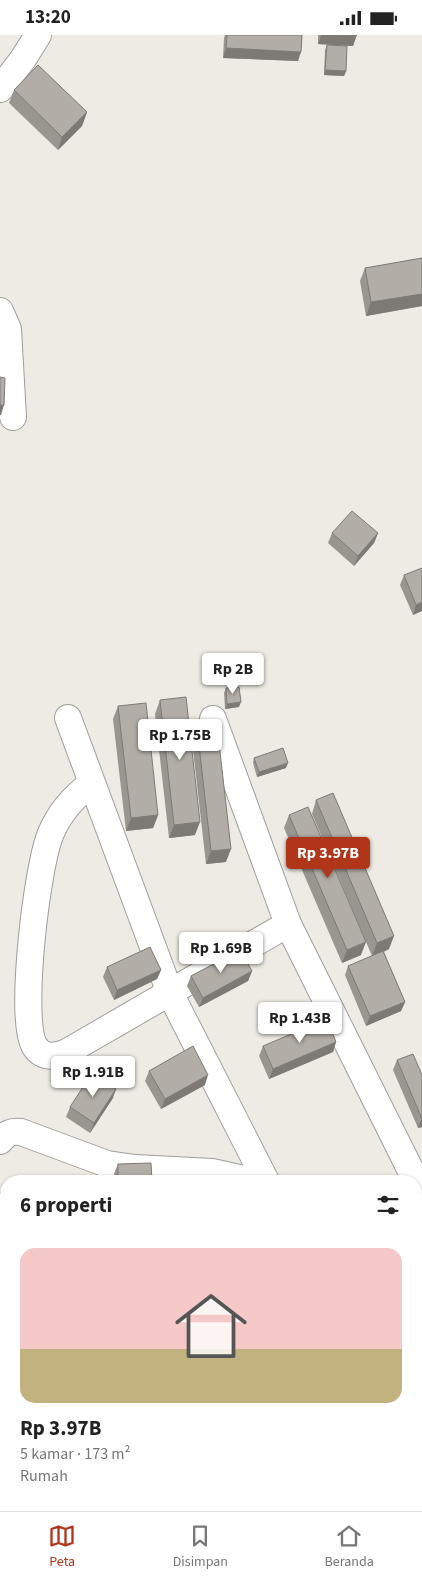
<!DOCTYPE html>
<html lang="id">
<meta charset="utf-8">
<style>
body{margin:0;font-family:"Source Sans 3",sans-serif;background:#f6f6f6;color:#222;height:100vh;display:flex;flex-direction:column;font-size:19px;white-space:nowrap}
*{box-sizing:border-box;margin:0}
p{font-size:16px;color:#767676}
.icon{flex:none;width:28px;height:28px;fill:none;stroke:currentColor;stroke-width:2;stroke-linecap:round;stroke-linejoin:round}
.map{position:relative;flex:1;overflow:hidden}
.details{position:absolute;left:0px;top:1140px;width:422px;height:336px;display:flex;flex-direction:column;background:#fff;border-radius:20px 20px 0 0;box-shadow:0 1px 4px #0004}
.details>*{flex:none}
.price{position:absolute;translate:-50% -42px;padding:0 11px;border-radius:5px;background:#fff;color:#222;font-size:16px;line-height:32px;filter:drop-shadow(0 1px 2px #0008)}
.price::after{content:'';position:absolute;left:50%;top:30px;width:15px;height:11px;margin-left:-8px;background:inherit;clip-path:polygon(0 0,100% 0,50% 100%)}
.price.on{background:#b13619;color:#fff}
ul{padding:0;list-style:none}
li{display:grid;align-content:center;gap:10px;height:265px;padding:0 20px}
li+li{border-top:1px solid #e0e0e0}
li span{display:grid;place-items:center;height:155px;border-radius:15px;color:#555}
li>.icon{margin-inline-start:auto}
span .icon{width:90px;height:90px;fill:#fffc;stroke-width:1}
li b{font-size:21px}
h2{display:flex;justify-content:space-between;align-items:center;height:60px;padding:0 20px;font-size:21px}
.status{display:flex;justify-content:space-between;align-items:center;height:35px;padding:0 25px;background:#fff;direction:ltr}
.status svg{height:14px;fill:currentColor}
.dock{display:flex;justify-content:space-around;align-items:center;height:70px;border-top:1px solid #e0e0e0;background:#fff;font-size:14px;color:#767676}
.dock a{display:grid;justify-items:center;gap:2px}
.dock .on{color:#b13619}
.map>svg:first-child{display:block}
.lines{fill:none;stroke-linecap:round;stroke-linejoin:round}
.lane-casing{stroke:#9e9e9e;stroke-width:15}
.street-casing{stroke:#9e9e9e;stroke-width:28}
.lane{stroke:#fff;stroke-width:14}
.street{stroke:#fff;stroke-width:26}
.wall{fill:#999690}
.shaded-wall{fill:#7d7a75}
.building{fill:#b2aea7;stroke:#7d7a75}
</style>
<div class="status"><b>13:20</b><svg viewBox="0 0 49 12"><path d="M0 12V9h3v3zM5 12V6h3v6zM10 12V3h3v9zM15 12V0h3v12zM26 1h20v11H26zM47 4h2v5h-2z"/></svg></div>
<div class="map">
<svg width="422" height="1476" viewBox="0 0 422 1476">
<rect width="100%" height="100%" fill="#edebe4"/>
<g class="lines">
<defs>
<g id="lane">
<polyline points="416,1272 422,1284"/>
<polyline points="269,1470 272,1476"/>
</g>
<g id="street">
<polyline points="0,54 23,24 38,0"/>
<polyline points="0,276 8,294 13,382"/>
<polyline points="68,683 170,958 266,1146"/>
<polyline points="213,684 288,889 422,1158"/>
<path d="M 91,749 C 73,762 60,777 51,798 C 37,830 19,981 34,1010 C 42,1024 55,1022 67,1017 L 288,889"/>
<path d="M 0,1106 C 7,1098 11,1096 21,1097 L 107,1129 L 135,1133 L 212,1137 L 253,1146"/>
<polyline points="0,1350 1,1352"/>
<polyline points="416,1384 422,1381"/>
</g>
</defs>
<!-- lane casing -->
<use href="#lane" class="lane-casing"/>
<!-- street casing -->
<use href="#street" class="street-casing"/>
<!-- lane -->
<use href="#lane" class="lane"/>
<!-- street -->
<use href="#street" class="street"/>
</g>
<!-- wall -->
<g class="wall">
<polygon points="225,0 302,0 298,26 223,23 224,3"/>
<polygon points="318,0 357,0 353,11 318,9"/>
<polygon points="327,10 346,36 344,41 324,40 325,15"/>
<polygon points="14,55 87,77 82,91 58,115 9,68"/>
<polygon points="422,223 422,271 366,281 360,246 365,233"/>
<polygon points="332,498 378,498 374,508 354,531 328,508"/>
<polygon points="404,540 422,576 413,580 400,550"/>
<polygon points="226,653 239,672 225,674 224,658"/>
<polygon points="160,665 195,800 169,803 155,679"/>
<polygon points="118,671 158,780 153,793 126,796 113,684"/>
<polygon points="197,692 226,827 206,829 192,706"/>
<polygon points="254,723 286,733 257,742 253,728"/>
<polygon points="316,765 389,914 384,917 405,967 401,976 366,991 345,940 348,931 372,921 312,779"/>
<polygon points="289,780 361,920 342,928 284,793"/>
<polygon points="107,932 161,935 157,944 114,965 103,942"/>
<polygon points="252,936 248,946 199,972 187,951 191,941"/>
<polygon points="336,1007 333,1017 269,1044 259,1021 263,1011"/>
<polygon points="397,1025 422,1040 422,1092 418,1093 393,1035"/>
<polygon points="149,1036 205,1050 161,1074 145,1046"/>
<polygon points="113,1063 90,1098 66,1082 70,1072"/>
<polygon points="118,1129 152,1146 115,1146 114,1139"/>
<polygon points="0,1157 6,1194 0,1196"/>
<polygon points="6,1244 6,1255 5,1248"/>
<polygon points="6,1316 6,1325 4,1321"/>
</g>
<!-- shaded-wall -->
<g class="shaded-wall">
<polygon points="321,0 335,0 356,1 353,11 318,9"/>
<polygon points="226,13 301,17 298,26 223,23"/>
<polygon points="325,35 346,36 344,41 324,40"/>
<polygon points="87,77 82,91 58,115 62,102"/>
<polygon points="422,259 422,271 366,281 371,267"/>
<polygon points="0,370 4,370 1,380 0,380"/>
<polygon points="378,498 374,508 354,531 358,521"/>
<polygon points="422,567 422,576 413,580 416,570"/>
<polygon points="241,667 239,672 225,674 227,669"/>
<polygon points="288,728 286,733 257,742 259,737"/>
<polygon points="158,780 153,793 126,796 131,783"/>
<polygon points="200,787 195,800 169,803 174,790"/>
<polygon points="231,814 226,827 206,829 211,816"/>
<polygon points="394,901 389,914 372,921 377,908"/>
<polygon points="366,907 361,920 342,928 347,915"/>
<polygon points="161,935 157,944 114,965 117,955"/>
<polygon points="252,936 248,946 199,972 203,963"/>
<polygon points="405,967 401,976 366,991 370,981"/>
<polygon points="336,1007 333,1017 269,1044 273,1034"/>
<polygon points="208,1040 205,1050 161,1074 165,1064"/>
<polygon points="116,1054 113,1063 90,1098 94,1088"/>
<polygon points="422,1083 422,1092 418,1093"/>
<polygon points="6,1186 6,1194 0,1196 3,1187"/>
</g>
<!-- building -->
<g class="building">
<polygon points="227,0 302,0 301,17 226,13"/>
<polygon points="335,0 357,0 356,1"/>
<polygon points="327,10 347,11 346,36 325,35"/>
<polygon points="38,30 87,77 62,102 14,55"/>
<polygon points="422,223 422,259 371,267 365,233"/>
<polygon points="0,342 5,343 4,370 0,370"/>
<polygon points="352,476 378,498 358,521 332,498"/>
<polygon points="422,533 422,567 416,570 404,540"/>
<polygon points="239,652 241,667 227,669 226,653"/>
<polygon points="186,662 200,787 174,790 160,665"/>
<polygon points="146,668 158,780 131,783 118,671"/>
<polygon points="217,690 231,814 211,816 197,692"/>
<polygon points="283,713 288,728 259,737 254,723"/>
<polygon points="333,758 394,901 377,908 316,765"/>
<polygon points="308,772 366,907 347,915 289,780"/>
<polygon points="150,912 161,935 117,955 107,932"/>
<polygon points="240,915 252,936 203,963 191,941"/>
<polygon points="383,916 405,967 370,981 348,931"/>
<polygon points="327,984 336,1007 273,1034 263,1011"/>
<polygon points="193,1011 208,1040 165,1064 149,1036"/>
<polygon points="413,1019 422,1040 422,1084 397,1025"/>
<polygon points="92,1038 116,1054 94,1088 70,1072"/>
<polygon points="151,1128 152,1146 118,1146 118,1129"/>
<polygon points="6,1155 6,1186 3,1187 0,1178 0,1157"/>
<polygon points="323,1470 346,1470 351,1476 314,1476"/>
</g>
</svg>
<b class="price" style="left:233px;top:660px">Rp 2B</b>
<b class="price" style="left:180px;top:726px">Rp 1.75B</b>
<b class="price on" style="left:328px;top:844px">Rp 3.97B</b>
<b class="price" style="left:221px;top:939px">Rp 1.69B</b>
<b class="price" style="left:300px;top:1009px">Rp 1.43B</b>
<b class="price" style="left:93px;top:1063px">Rp 1.91B</b>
<section class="details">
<h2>6 properti<svg class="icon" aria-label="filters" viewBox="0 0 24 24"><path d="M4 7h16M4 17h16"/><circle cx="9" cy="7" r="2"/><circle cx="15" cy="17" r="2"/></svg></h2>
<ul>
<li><span style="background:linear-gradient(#f6c9c9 65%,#c2b280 0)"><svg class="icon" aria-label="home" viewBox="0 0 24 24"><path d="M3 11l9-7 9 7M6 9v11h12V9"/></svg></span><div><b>Rp 3.97B</b><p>5 kamar · 173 m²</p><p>Rumah</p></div></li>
</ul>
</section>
</div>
<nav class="dock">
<a class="on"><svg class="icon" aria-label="map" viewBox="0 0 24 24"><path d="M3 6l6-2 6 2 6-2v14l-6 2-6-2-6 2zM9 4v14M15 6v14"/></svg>Peta</a>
<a><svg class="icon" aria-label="saved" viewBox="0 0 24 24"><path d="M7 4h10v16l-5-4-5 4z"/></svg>Disimpan</a>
<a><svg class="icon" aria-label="home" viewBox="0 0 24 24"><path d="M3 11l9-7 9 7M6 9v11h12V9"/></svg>Beranda</a>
</nav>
